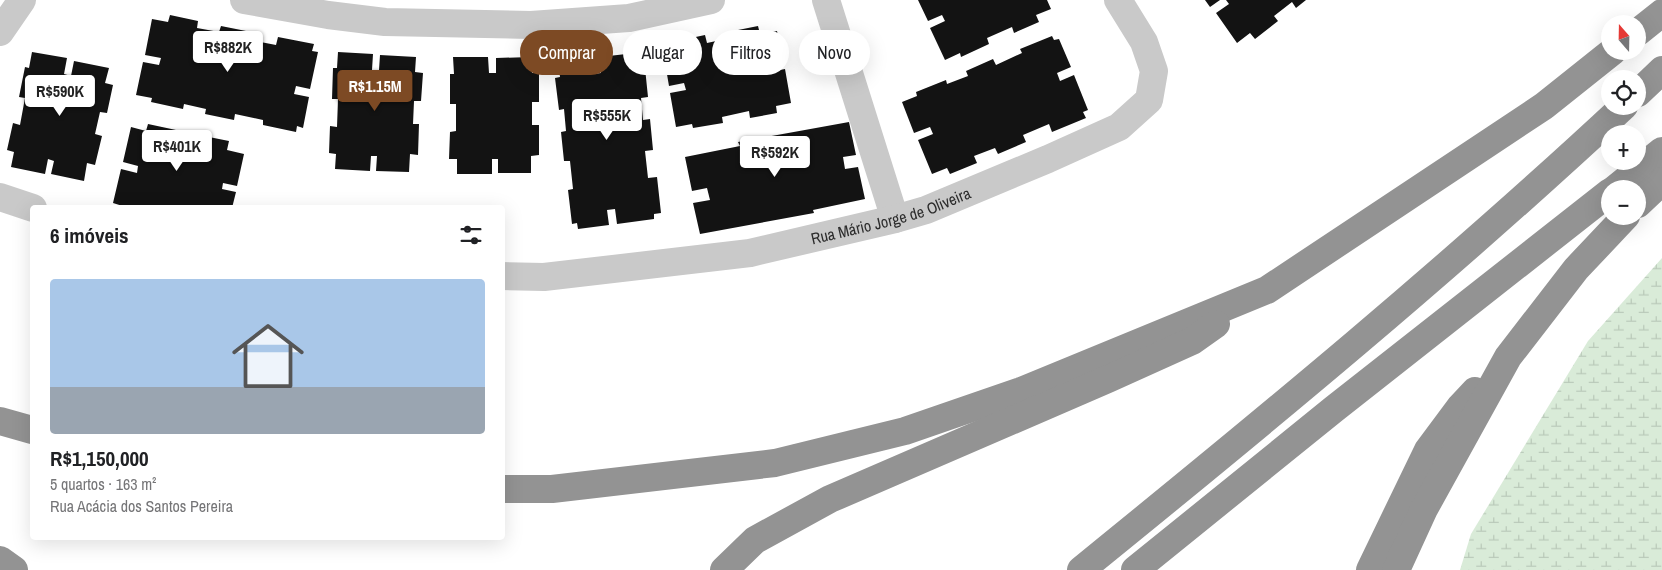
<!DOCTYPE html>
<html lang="pt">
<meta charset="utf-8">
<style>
body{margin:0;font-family:"Archivo Narrow",sans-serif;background:#f2f2f2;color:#202124;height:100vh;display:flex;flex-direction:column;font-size:19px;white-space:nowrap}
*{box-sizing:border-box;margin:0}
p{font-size:16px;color:#757577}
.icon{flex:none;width:28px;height:28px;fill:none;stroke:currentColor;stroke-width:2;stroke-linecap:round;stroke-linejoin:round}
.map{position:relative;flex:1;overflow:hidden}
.sheet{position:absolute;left:30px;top:205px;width:475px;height:335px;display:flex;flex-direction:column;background:#fff;border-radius:5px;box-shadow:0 5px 20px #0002}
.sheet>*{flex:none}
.banner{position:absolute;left:520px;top:30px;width:475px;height:45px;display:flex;gap:10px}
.needle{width:32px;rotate:340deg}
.fabs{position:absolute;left:1601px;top:15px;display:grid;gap:10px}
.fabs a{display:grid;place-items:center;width:45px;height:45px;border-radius:50%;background:#fff;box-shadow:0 5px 20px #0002;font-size:25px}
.price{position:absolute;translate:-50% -42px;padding:0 11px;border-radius:5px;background:#fff;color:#222;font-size:16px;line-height:32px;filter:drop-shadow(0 1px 2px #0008)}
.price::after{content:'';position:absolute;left:50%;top:30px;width:15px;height:11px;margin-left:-8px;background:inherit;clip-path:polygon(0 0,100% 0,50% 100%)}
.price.current{background:#7d4a24;color:#fff}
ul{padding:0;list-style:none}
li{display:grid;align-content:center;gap:10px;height:265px;padding:0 20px}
li span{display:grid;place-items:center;height:155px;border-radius:5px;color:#555}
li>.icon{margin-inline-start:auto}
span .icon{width:90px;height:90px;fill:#fffc;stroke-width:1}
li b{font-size:21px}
h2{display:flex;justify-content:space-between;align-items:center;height:60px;padding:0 20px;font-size:21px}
.chip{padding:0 18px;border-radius:22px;background:#fff;box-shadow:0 5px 20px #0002;font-size:18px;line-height:45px}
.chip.current{background:#7d4a24;color:#fff}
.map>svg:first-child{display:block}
.wetland{fill:url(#wetland-marsh)}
.building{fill:#131313}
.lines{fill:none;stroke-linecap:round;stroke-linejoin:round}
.minor{stroke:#c9c9c9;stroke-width:28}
.highway{stroke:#939393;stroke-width:28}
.labels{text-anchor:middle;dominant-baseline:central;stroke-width:5;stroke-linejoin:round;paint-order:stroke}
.street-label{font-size:16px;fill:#2c2c2c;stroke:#fff}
</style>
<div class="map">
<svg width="1662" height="570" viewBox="0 0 1662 570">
<defs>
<pattern id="wetland-marsh" width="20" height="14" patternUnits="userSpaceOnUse" patternTransform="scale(1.25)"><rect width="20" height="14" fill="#d9ebd8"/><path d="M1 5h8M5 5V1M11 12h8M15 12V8" fill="none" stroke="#bacaba"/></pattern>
</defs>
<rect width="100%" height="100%" fill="#fff"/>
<!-- wetland -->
<polygon class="wetland" points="1662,258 1662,570 1460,570 1471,534 1588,341"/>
<!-- building -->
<g class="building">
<polygon points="918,0 1047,0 1051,9 1036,15 1039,22 1014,33 1012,27 987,38 989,44 961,57 960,53 945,60 930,28 945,21 942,15 928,21"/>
<polygon points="1205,0 1220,0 1210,7"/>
<polygon points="1226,0 1306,0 1296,8 1292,2 1274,16 1278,21 1255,39 1250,33 1237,43 1216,13 1229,4"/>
<polygon points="170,15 198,21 197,28 219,32 221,26 251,32 250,40 276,45 278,37 314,44 312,51 318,52 310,89 296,86 294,94 309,97 303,128 297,126 296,132 263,125 263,120 235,114 234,120 205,114 206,109 184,104 183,109 151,102 152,98 136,95 143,62 159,65 161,58 145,55 152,19 168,22"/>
<polygon points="758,26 760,34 777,31 783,63 769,66 770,72 785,69 791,103 776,106 777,113 750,118 749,111 722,117 723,123 693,128 692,124 676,127 670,93 686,90 684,83 669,86 663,51 678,48 677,41 705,35 707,43 730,38 728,32"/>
<polygon points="1052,36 1054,40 1059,39 1071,67 1057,73 1060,81 1074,75 1088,110 1083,112 1086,118 1052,132 1049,124 1023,135 1026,142 998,154 995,148 974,156 977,163 950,174 947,168 932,174 918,140 933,134 930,127 914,133 902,102 917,96 916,92 946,80 947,84 968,76 966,71 993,59 996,65 1022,53 1020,49"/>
<polygon points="32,52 67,58 64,74 71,76 74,61 109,68 105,83 113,85 107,113 100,112 95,134 102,136 95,165 87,163 84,181 51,174 54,161 48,159 45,174 11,167 14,152 7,150 13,123 20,125 25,98 19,97 25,67 29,68"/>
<polygon points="338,52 373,54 372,70 379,70 380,55 416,57 415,72 423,73 421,101 414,101 413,124 419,124 418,155 410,154 409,172 376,171 377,156 371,156 370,171 335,169 336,154 329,153 330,126 337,127 338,99 332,99 333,68 337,68"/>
<polygon points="635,53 637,69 645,68 648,97 641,98 643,120 650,119 653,150 645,151 648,178 657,177 661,213 654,214 654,219 617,224 615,209 607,210 609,225 578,229 577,223 572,224 568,190 573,189 570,161 564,161 561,132 566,131 564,109 559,110 555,78 560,77 558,61 591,57 593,74 601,73 600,57"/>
<polygon points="453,57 488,57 489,73 496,73 496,58 531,57 532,73 539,73 539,102 532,102 532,125 539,125 539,155 531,156 531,173 498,173 498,159 492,159 492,174 457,174 457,159 449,159 450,132 456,131 456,104 450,104 450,74 454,74"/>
<polygon points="849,122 856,155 843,157 845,169 858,167 865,199 813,210 814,213 700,234 693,203 710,200 707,188 692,191 685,157 740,146 738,142"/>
<polygon points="148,124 176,130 175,137 198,142 199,135 229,141 227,150 244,154 237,186 223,183 222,189 236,192 232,208 129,208 113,203 121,169 137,173 138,166 123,162 131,127 146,131"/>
</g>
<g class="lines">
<!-- minor -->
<g class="minor">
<polyline points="244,0 328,15 385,22 531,25 629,18 711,0"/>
<polyline points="826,0 895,219"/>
<polyline points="0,32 22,0"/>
<polyline points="0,197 33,208"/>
<path id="s1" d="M 502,276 L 544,277 L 750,253 L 895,219 L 926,210 L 1048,159 L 1119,127 L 1149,100 L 1154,71 L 1144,42 L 1118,0"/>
</g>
<!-- highway -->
<g class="highway">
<polyline points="1638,32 1662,13"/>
<polyline points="1638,93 1662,70"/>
<polyline points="1615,189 1662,151"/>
<polyline points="1638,204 1662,181"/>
<polyline points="0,421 32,430"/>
<polyline points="502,489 552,489 775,463 905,431 1021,391 1267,290 1544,106 1613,51"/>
<polyline points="0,560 14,570"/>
<polyline points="724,570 755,540 830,499 1108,379 1192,341 1216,324"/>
<path d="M 1081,570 C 1266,420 1449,269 1624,106"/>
<polyline points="1135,570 1334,409 1610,192"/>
<polyline points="1370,570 1428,450 1460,407 1475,391"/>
<polyline points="1396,570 1424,509 1508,357 1576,269 1626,216"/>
</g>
</g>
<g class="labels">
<!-- street labels -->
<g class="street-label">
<text stroke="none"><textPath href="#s1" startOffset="395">Rua Mário Jorge de Oliveira</textPath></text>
</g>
</g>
</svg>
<div class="fabs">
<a><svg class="needle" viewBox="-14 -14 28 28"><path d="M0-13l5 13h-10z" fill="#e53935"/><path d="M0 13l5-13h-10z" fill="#757577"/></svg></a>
<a><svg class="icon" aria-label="locate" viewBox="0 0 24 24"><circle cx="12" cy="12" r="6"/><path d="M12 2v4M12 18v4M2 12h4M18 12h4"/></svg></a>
<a>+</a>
<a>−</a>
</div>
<b class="price" style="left:228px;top:73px">R$882K</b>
<b class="price current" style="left:375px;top:112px">R$1.15M</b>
<b class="price" style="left:60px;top:117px">R$590K</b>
<b class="price" style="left:607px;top:141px">R$555K</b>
<b class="price" style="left:177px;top:172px">R$401K</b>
<b class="price" style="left:775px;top:178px">R$592K</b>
<div class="banner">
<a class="chip current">Comprar</a>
<a class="chip">Alugar</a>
<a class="chip">Filtros</a>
<a class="chip">Novo</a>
</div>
<section class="sheet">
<h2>6 imóveis<svg class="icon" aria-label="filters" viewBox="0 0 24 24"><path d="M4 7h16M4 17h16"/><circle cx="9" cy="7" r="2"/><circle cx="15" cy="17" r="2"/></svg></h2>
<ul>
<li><span style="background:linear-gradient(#a9c7e8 70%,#9aa5b1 0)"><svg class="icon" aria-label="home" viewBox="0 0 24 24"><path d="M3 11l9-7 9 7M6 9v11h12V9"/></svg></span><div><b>R$1,150,000</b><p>5 quartos · 163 m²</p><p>Rua Acácia dos Santos Pereira</p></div></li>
</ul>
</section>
</div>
